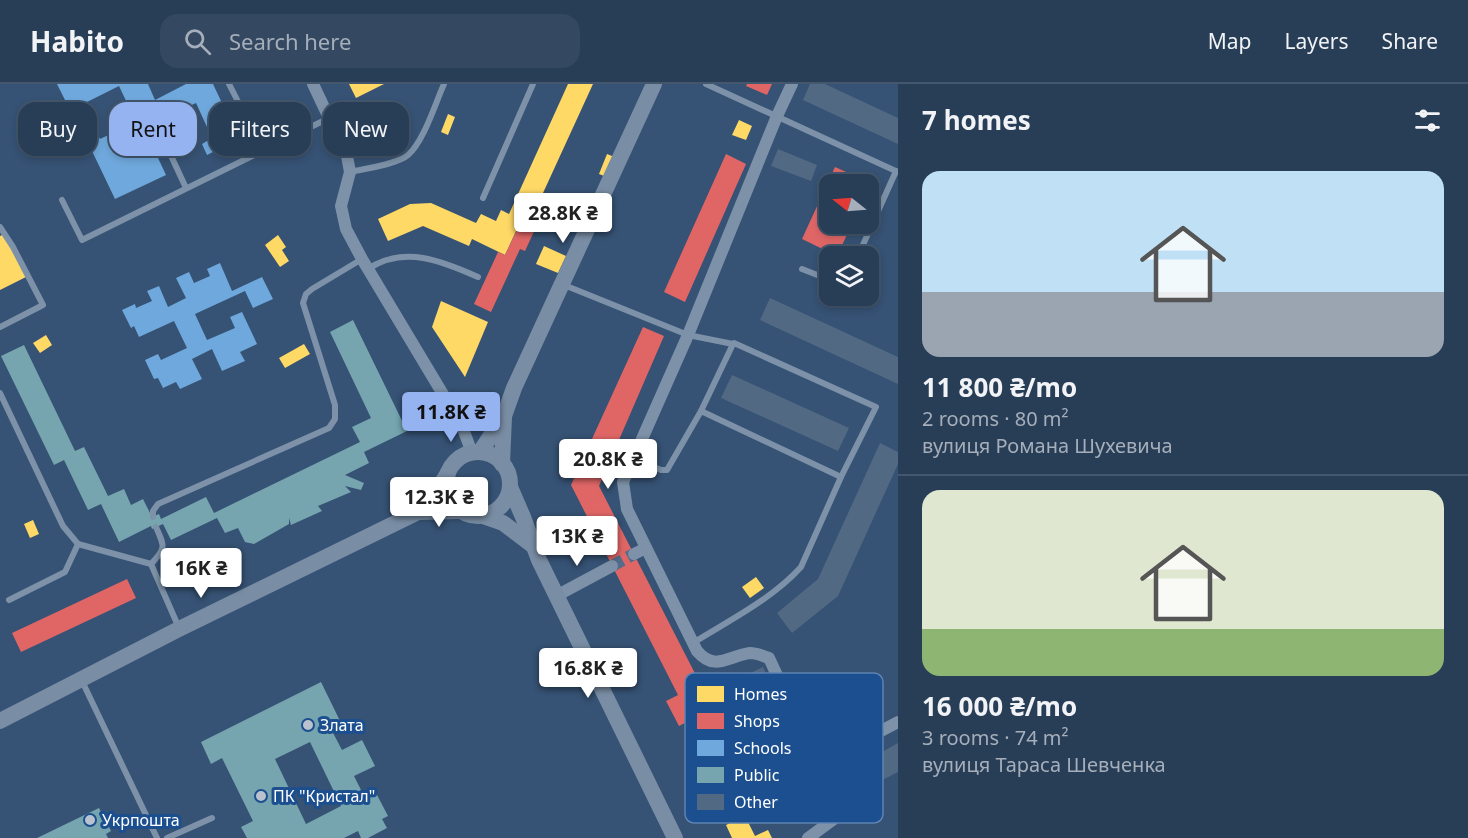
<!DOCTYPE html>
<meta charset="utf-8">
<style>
body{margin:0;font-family:"Noto Sans",sans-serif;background:#344961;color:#f1f3f6;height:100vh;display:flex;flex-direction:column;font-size:22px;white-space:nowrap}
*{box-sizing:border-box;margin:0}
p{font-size:20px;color:#a5aeba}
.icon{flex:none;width:33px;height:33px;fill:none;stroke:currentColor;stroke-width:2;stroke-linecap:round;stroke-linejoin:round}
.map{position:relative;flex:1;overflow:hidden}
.sheet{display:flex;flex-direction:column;background:#283e57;width:570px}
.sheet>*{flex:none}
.hud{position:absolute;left:18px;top:18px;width:570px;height:54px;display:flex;gap:12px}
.needle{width:39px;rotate:287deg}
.buttons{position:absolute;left:819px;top:90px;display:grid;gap:12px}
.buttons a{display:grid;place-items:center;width:60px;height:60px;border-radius:12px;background:#283e57;box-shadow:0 3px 9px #0003,0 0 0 2px #44576d;font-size:30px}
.price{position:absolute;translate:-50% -51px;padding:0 14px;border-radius:6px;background:#fff;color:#222;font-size:20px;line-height:39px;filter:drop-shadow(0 2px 3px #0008)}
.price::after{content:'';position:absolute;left:50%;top:36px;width:18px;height:14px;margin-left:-9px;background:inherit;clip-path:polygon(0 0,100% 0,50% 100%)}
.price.active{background:#95b2f1;color:#111}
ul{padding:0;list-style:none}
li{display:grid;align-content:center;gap:12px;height:318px;padding:0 24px}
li+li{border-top:2px solid #44576d}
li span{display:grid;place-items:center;height:186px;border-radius:18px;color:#555}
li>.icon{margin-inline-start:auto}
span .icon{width:108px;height:108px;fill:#fffc;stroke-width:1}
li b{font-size:26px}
h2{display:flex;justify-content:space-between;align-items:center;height:72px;padding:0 24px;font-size:26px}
.pill{padding:0 21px;border-radius:18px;background:#283e57;box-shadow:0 3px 9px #0003,0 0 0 2px #44576d;font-size:21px;line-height:54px}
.pill.active{background:#95b2f1;color:#111}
header{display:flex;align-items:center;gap:36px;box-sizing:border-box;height:84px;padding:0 30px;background:#283e57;border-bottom:2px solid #44576d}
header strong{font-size:28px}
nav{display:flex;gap:33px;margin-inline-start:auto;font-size:21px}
.search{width:420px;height:54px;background:#344961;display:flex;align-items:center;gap:15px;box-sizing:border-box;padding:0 21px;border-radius:18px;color:#a5aeba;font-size:22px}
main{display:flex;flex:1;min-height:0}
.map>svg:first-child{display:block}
.homes{fill:#ffd966}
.shops{fill:#e06666}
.schools{fill:#6fa8dc;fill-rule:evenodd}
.public{fill:#76a5af;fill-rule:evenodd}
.building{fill:#526984}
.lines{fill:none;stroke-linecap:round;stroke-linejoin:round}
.street-tunnel{stroke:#546c89;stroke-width:12;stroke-dasharray:12 6;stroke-linecap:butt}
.lane{stroke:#7d92a8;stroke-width:6}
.street{stroke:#7d92a8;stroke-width:12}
.secondary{stroke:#798da4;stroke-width:16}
.poi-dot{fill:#b9c2ce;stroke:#1b4f8f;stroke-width:2}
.labels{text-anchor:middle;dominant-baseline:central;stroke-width:6;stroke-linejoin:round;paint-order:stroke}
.poi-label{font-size:16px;fill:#fff;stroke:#1b4f8f;text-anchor:start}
.key{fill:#1b4f8f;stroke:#5f84b1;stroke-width:1.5}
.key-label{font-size:16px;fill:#fff}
</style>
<header>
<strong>Habito</strong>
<div class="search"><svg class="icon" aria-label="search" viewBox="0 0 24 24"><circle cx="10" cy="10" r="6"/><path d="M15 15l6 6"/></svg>Search here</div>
<nav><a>Map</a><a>Layers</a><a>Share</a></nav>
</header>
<main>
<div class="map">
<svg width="898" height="754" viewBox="0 0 898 754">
<rect width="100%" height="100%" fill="#365274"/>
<!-- homes -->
<g class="homes">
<polygon points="349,0 384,0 356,14"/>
<polygon points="568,0 593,0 532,133 524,130 505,171 472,155 469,162 423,142 388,157 378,135 410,120 431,119 476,139 481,130 496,137 501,126 509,130"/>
<polygon points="448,30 455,33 448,51 441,48"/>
<polygon points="739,36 752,42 746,56 732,51"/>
<polygon points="607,70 617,74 609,94 599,90"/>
<polygon points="4,150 26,193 0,206 0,152"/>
<polygon points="278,151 286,163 282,166 289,177 280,183 265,161"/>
<polygon points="544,162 566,172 558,189 536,180"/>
<polygon points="441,217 488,238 465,293 432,243"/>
<polygon points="46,251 52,261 40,269 33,259"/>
<polygon points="304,260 310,270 285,284 279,274"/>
<polygon points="33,436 39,450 30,454 24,440"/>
<polygon points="756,493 764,504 750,514 742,503"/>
<polygon points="745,732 755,752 768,746 772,754 732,754 726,741"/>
</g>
<!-- shops -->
<g class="shops">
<polygon points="747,0 772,0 767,11 746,2"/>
<polygon points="726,70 746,80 685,218 664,208"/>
<polygon points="835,83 873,100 830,100 830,140 852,140 837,172 802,155"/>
<polygon points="522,135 537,141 525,167 520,165 491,228 474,220 498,168 505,171"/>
<polygon points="643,243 664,252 599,402 704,607 691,613 700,631 679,642 666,617 678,611 571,401"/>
<polygon points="127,495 136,514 21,568 12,549"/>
</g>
<!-- schools -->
<g class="schools">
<path d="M 57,0 L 148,0 L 155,16 L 186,0 L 213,0 L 239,55 L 207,71 L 202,60 L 212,54 L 196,19 L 157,37 L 144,44 L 166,91 L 115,115 L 92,67 L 86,69 L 64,22 L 67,20 ZM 119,2 L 136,38 L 100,55 L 83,20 Z"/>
<polygon points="220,179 232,207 262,193 273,215 253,224 245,207 195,230 207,256 235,244 230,233 242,228 257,260 240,268 245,277 222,287 212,265 192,275 202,295 180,305 176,298 163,304 158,294 154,295 145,276 158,270 161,276 187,264 174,237 139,253 134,242 131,244 122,226 135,220 136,224 152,217 147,207 159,202 168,223 186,214 176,194 189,188 194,199 210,192 207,185"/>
</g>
<!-- public -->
<g class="public">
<polygon points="353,236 407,347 364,368 369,379 345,391 364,399 361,406 345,402 351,408 318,422 322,427 291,441 289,434 289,440 254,460 245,458 238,444 225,449 217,434 171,456 163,440 152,445 151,442 119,458 101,420 88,426 64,376 54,381 1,272 24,261 75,367 84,363 108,412 124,405 131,421 143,415 152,433 159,430 161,435 206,413 214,429 360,358 352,343 371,334 330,248"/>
<path d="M 321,598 L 342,641 L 332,647 L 342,666 L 362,656 L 375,682 L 354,692 L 364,712 L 375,707 L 388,732 L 382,735 L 387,744 L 368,754 L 361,754 L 358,747 L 344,754 L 247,754 L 241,743 L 253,737 L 222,674 L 211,680 L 201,658 ZM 310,658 L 341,722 L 306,740 L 275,675 Z"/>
<polygon points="99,724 111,747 106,750 108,754 37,754"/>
</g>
<!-- building -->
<g class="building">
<polygon points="810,0 825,0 898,34 898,60 803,16"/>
<polygon points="778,65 817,81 811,97 771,82"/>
<polygon points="770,214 898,273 898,300 760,236"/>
<polygon points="732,291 849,344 838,367 721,314"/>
<polygon points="880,359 898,368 898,380 838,512 792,549 777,529 818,495"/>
<polygon points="763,583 826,718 804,728 742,593"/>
<polygon points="898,659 898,688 865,705 854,684"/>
</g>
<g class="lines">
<!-- street-tunnel -->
<polyline class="street-tunnel" points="612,482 634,470"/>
<!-- lane -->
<g class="lane">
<polyline points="229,0 253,47"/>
<polyline points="706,0 898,88"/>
<polyline points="160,48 186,104"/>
<path d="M 350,88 C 364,85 398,80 408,71 C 424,57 435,20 444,0"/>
<polyline points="483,114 533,0"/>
<polyline points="62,116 82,156 329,34"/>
<polyline points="0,143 13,163 43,221 0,243"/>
<polyline points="858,172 896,87"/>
<path d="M 368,185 C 404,161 442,177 478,193"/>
<polyline points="802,185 830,196"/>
<polyline points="564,201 688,251 733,260 701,327"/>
<polyline points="733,260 734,259 876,323 841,393"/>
<polyline points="0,309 63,442 78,460 151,480 179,544"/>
<path d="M 633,374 L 661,386 L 667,386 L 701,327 L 841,393 L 801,483 C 772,515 730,536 693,559"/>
<polyline points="153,433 153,427 158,420 329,344 335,335 335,321 303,219 306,210 312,205 362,175"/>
<path d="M 151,480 C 166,464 165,463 156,443"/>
<polyline points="9,516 65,488 78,460"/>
<polyline points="82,597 157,754"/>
<polyline points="167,754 212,734"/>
</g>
<!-- street -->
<g class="street">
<polyline points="313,0 347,72 350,88 341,122 346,145 362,175 462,342 472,369"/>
<path d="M 792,0 L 777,32 L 688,251 L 623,398 L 627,425 L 697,567 C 715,588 728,572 750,569 C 757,569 763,572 769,574 L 818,680 L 835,725 L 834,735 L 808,754"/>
<polyline points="634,470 646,464"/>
<polyline points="556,512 612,482"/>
<polyline points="818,680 898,638"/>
</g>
<!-- secondary -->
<g class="secondary">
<polyline points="480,368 504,332 514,304 654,0"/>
<circle cx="478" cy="400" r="32"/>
<polyline points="502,380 504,333"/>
<polyline points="510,403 523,433 539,476 675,754"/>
<polyline points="418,428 459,427"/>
<polyline points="483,432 503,439 532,461"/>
<polyline points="0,637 179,545 418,428 434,411 448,389"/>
</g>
</g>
<!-- markers -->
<g class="poi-dot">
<circle cx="308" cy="641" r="6"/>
<circle cx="261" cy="712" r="6"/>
<circle cx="90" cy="736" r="6"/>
</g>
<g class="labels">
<!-- poi labels -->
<g class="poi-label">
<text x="320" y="641">Злата</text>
<text x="273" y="712">ПК "Кристал"</text>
<text x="102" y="736">Укрпошта</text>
</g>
</g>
<!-- legend -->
<rect x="685" y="589" width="198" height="150" rx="9" class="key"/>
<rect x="697" y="602" width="27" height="16" fill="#ffd966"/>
<rect x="697" y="629" width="27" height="16" fill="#e06666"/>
<rect x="697" y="656" width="27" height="16" fill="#6fa8dc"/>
<rect x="697" y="683" width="27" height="16" fill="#76a5af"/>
<rect x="697" y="710" width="27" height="16" fill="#526984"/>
<g class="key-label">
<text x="734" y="616">Homes</text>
<text x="734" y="643">Shops</text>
<text x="734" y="670">Schools</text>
<text x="734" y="697">Public</text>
<text x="734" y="724">Other</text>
</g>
</svg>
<div class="buttons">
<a><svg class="needle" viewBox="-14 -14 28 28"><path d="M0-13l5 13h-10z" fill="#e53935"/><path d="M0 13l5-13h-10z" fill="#a5aeba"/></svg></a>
<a><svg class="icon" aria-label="layers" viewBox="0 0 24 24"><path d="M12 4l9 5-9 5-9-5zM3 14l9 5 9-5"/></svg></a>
</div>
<b class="price" style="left:563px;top:160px">28.8K ₴</b>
<b class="price active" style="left:451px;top:359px">11.8K ₴</b>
<b class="price" style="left:608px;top:406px">20.8K ₴</b>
<b class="price" style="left:439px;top:444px">12.3K ₴</b>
<b class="price" style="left:577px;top:483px">13K ₴</b>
<b class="price" style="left:201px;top:515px">16K ₴</b>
<b class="price" style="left:588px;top:615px">16.8K ₴</b>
<div class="hud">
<a class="pill">Buy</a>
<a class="pill active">Rent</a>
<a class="pill">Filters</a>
<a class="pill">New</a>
</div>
</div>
<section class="sheet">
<h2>7 homes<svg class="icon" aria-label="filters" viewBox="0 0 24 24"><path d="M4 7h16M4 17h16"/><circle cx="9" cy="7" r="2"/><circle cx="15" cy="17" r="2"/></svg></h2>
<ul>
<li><span style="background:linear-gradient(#bfe0f5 65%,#9aa5b1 0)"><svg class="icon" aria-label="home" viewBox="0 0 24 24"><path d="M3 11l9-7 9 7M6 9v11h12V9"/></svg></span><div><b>11 800 ₴/mo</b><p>2 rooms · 80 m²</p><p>вулиця Романа Шухевича</p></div></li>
<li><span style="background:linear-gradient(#dfe7d0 75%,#8fb573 0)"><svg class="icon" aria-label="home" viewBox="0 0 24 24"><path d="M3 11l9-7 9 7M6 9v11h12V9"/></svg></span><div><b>16 000 ₴/mo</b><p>3 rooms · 74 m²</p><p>вулиця Тараса Шевченка</p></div></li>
</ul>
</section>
</main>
